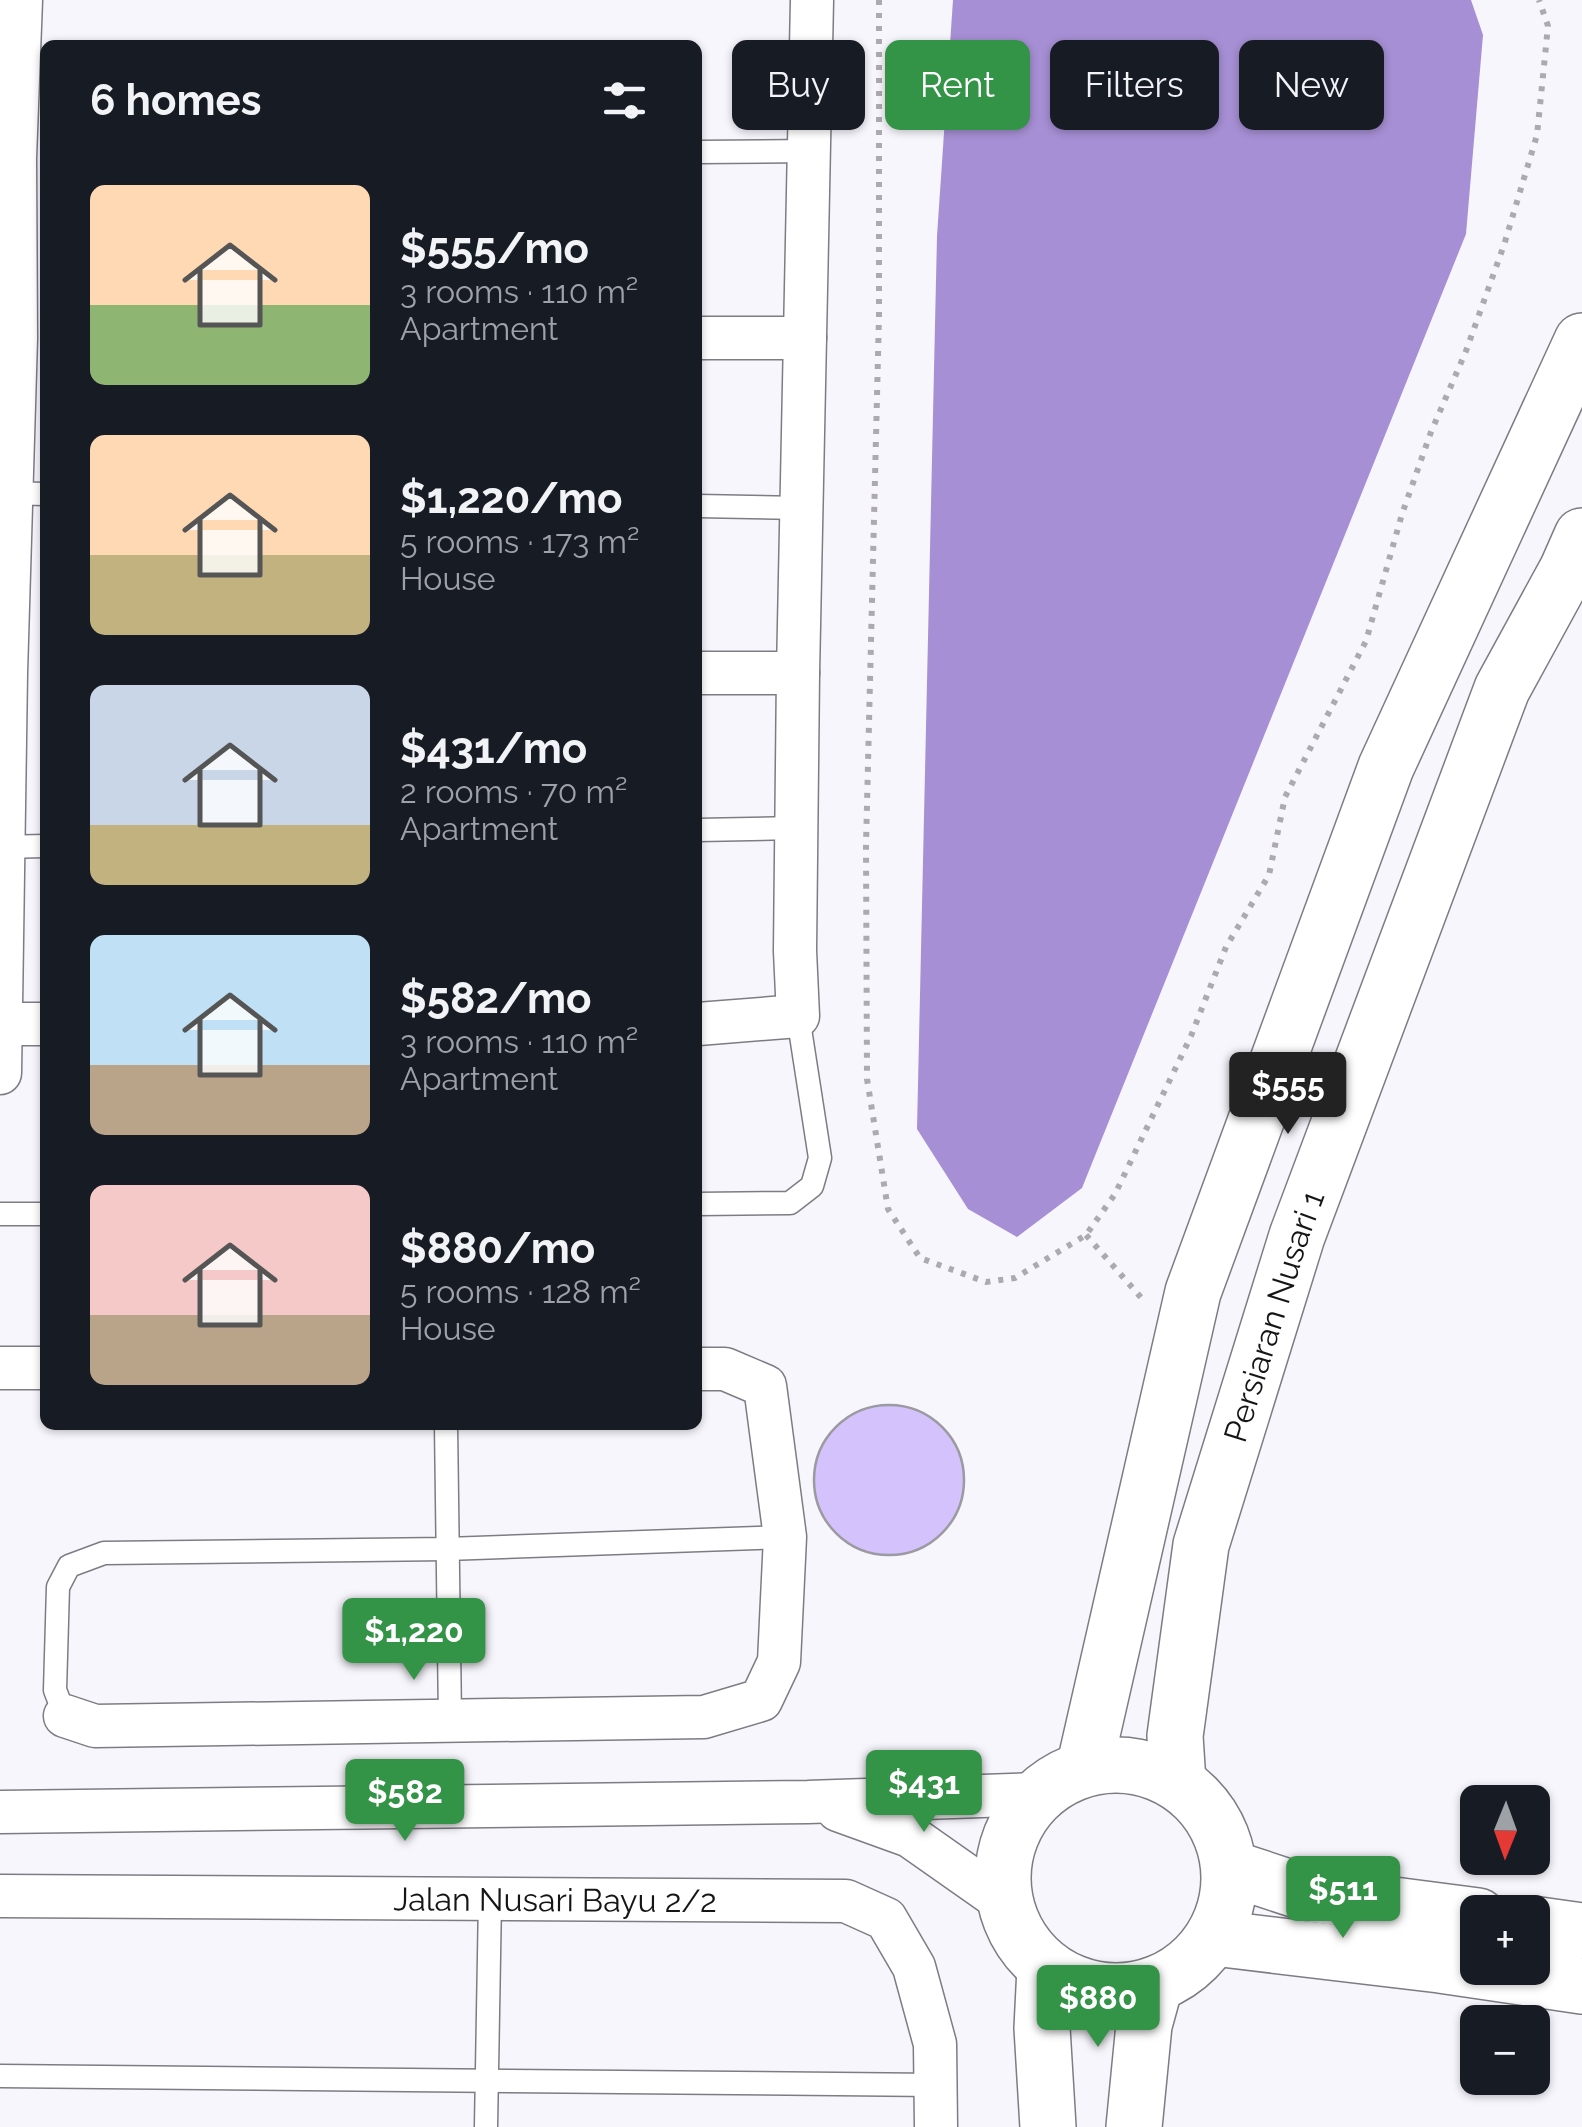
<!DOCTYPE html>
<meta charset="utf-8">
<style>
body{margin:0;font-family:Raleway,sans-serif;background:#20242c;color:#f1f3f6;height:100vh;display:flex;flex-direction:column;font-size:38px;white-space:nowrap}
*{box-sizing:border-box;margin:0}
p{font-size:32px;color:#9ea1a6}
.icon{flex:none;width:55px;height:55px;fill:none;stroke:currentColor;stroke-width:2;stroke-linecap:round;stroke-linejoin:round}
.map{position:relative;flex:1;overflow:hidden}
.side{position:absolute;left:40px;top:40px;width:662px;height:1390px;display:flex;flex-direction:column;background:#171b24;border-radius:15px;box-shadow:0 2px 8px #0004}
.side>*{flex:none}
.guide{position:absolute;left:732px;top:40px;width:698px;height:90px;display:flex;gap:20px}
.needle{width:65px;rotate:181deg}
.buttons{position:absolute;left:1460px;top:1785px;display:grid;gap:20px}
.buttons a{display:grid;place-items:center;width:90px;height:90px;border-radius:15px;background:#171b24;box-shadow:0 2px 8px #0004;font-size:50px}
.price{position:absolute;translate:-50% -85px;padding:0 22px;border-radius:10px;background:#339347;color:#fff;font-size:32px;line-height:65px;filter:drop-shadow(0 2px 5px #0008)}
.price::after{content:'';position:absolute;left:50%;top:60px;width:30px;height:22px;margin-left:-15px;background:inherit;clip-path:polygon(0 0,100% 0,50% 100%)}
.price.active{background:#222;color:#fff}
ul{padding:0;list-style:none}
li{display:flex;align-items:center;gap:30px;height:250px;padding:0 50px}
li span{display:grid;place-items:center;flex:none;width:280px;height:200px;border-radius:15px;color:#555}
li>.icon{margin-inline-start:auto}
span .icon{width:120px;height:120px;fill:#fffc;stroke-width:1}
li b{font-size:42px}
h2{display:flex;justify-content:space-between;align-items:center;height:120px;padding:0 50px;font-size:42px}
.tag{padding:0 35px;border-radius:15px;background:#171b24;box-shadow:0 2px 8px #0004;font-size:35px;line-height:90px}
.tag.active{background:#339347;color:#fff}
.map>svg:first-child{display:block}
.water{fill:#a68fd4}
.building{fill:#d4c2fc;stroke:#9c9aa1;stroke-width:2.5}
.lines{fill:none;stroke-linecap:round;stroke-linejoin:round}
.service-casing{stroke:#7e7c83;stroke-width:25}
.minor-casing{stroke:#7e7c83;stroke-width:45}
.tertiary-casing{stroke:#7e7c83;stroke-width:58}
.secondary-casing{stroke:#7e7c83;stroke-width:58}
.path{stroke:#acaaaf;stroke-width:6;stroke-dasharray:5 8;stroke-linecap:butt}
.service{stroke:#fff;stroke-width:22}
.minor{stroke:#fff;stroke-width:42}
.tertiary{stroke:#fff;stroke-width:55}
.secondary{stroke:#fff;stroke-width:55}
.labels{text-anchor:middle;dominant-baseline:central;stroke-width:8;stroke-linejoin:round;paint-order:stroke}
.street-label{font-size:32px;fill:#151416;stroke:#f8f6fd}
</style>
<div class="map">
<svg width="1582" height="2127" viewBox="0 0 1582 2127">
<rect width="100%" height="100%" fill="#f8f6fd"/>
<!-- water -->
<polygon class="water" points="953,0 1471,0 1483,35 1466,234 1082,1188 1017,1237 968,1209 917,1129 937,236"/>
<!-- building -->
<circle class="building" cx="889" cy="1480" r="75"/>
<g class="lines">
<defs>
<g id="service">
<polyline points="698,152 809,151"/>
<polyline points="4,493 45,494"/>
<polyline points="698,506 801,508"/>
<polyline points="698,830 796,828"/>
<polyline points="0,847 45,846"/>
<polyline points="698,1204 790,1203 812,1186 820,1158 798,1016"/>
<polyline points="0,1214 45,1214"/>
<polyline points="446,1425 450,1719"/>
<polyline points="65,1716 55,1690 58,1587 69,1566 104,1553 447,1549 785,1537"/>
<polyline points="0,2076 936,2085"/>
<polyline points="486,2127 490,1899"/>
</g>
<g id="minor">
<polyline points="698,338 805,338"/>
<polyline points="698,673 798,673"/>
<polyline points="0,1024 45,1024"/>
<polyline points="698,1024 798,1016 795,951 798,673 812,0"/>
<polyline points="0,1073 6,673 16,338 15,158 21,0"/>
<polyline points="0,1368 45,1368"/>
<polyline points="65,1716 95,1726 704,1717 761,1700 779,1662 785,1537 765,1386 725,1369 698,1369"/>
<polyline points="838,1810 910,1836 1004,1902"/>
<polyline points="0,1812 808,1802 1038,1794"/>
<path id="s1" d="M 0,1896 L 846,1901 L 886,1919 L 914,1967 L 935,2044 L 936,2127"/>
</g>
<g id="tertiary">
<polyline points="1230,1868 1309,1894 1478,1916"/>
<polyline points="1532,1924 1582,1931"/>
<polyline points="1214,1938 1440,1965 1582,1986"/>
</g>
<g id="secondary">
<circle cx="1116" cy="1878" r="113"/>
<polyline points="1084,1769 1193,1292 1386,767 1582,341"/>
<path id="s2" d="M 1178,1783 L 1175,1736 L 1201,1545 L 1297,1236 L 1502,689 L 1567,570 L 1582,536"/>
<polyline points="1045,1968 1042,2028 1048,2127"/>
<polyline points="1134,2127 1144,2025 1155,1985"/>
</g>
</defs>
<!-- service casing -->
<use href="#service" class="service-casing"/>
<!-- minor casing -->
<use href="#minor" class="minor-casing"/>
<!-- tertiary casing -->
<use href="#tertiary" class="tertiary-casing"/>
<!-- secondary casing -->
<use href="#secondary" class="secondary-casing"/>
<!-- path -->
<g class="path">
<polyline points="879,0 879,315 866,845 867,1079 888,1209 920,1258 986,1282 1015,1278 1086,1235 1115,1194 1191,1036 1226,947 1269,875 1285,797 1366,641 1402,514 1431,432 1466,351 1504,245 1537,135 1548,26 1539,0"/>
<polyline points="1086,1235 1144,1301"/>
</g>
<!-- service -->
<use href="#service" class="service"/>
<!-- minor -->
<use href="#minor" class="minor"/>
<!-- tertiary -->
<use href="#tertiary" class="tertiary"/>
<!-- secondary -->
<use href="#secondary" class="secondary"/>
</g>
<g class="labels">
<!-- street labels -->
<g class="street-label">
<text stroke="none"><textPath href="#s2" startOffset="480">Persiaran Nusari 1</textPath></text>
<text stroke="none"><textPath href="#s1" startOffset="555">Jalan Nusari Bayu 2/2</textPath></text>
</g>
</g>
</svg>
<div class="buttons">
<a><svg class="needle" viewBox="-14 -14 28 28"><path d="M0-13l5 13h-10z" fill="#e53935"/><path d="M0 13l5-13h-10z" fill="#9ea1a6"/></svg></a>
<a>+</a>
<a>−</a>
</div>
<b class="price active" style="left:1288px;top:1137px">$555</b>
<b class="price" style="left:414px;top:1683px">$1,220</b>
<b class="price" style="left:924px;top:1835px">$431</b>
<b class="price" style="left:405px;top:1844px">$582</b>
<b class="price" style="left:1343px;top:1941px">$511</b>
<b class="price" style="left:1098px;top:2050px">$880</b>
<div class="guide">
<a class="tag">Buy</a>
<a class="tag active">Rent</a>
<a class="tag">Filters</a>
<a class="tag">New</a>
</div>
<section class="side">
<h2>6 homes<svg class="icon" aria-label="filters" viewBox="0 0 24 24"><path d="M4 7h16M4 17h16"/><circle cx="9" cy="7" r="2"/><circle cx="15" cy="17" r="2"/></svg></h2>
<ul>
<li><span style="background:linear-gradient(#ffd9b3 60%,#8fb573 0)"><svg class="icon" aria-label="home" viewBox="0 0 24 24"><path d="M3 11l9-7 9 7M6 9v11h12V9"/></svg></span><div><b>$555/mo</b><p>3 rooms · 110 m²</p><p>Apartment</p></div></li>
<li><span style="background:linear-gradient(#ffd9b3 60%,#c2b280 0)"><svg class="icon" aria-label="home" viewBox="0 0 24 24"><path d="M3 11l9-7 9 7M6 9v11h12V9"/></svg></span><div><b>$1,220/mo</b><p>5 rooms · 173 m²</p><p>House</p></div></li>
<li><span style="background:linear-gradient(#c9d6e8 70%,#c2b280 0)"><svg class="icon" aria-label="home" viewBox="0 0 24 24"><path d="M3 11l9-7 9 7M6 9v11h12V9"/></svg></span><div><b>$431/mo</b><p>2 rooms · 70 m²</p><p>Apartment</p></div></li>
<li><span style="background:linear-gradient(#bfe0f5 65%,#b9a48a 0)"><svg class="icon" aria-label="home" viewBox="0 0 24 24"><path d="M3 11l9-7 9 7M6 9v11h12V9"/></svg></span><div><b>$582/mo</b><p>3 rooms · 110 m²</p><p>Apartment</p></div></li>
<li><span style="background:linear-gradient(#f6c9c9 65%,#b9a48a 0)"><svg class="icon" aria-label="home" viewBox="0 0 24 24"><path d="M3 11l9-7 9 7M6 9v11h12V9"/></svg></span><div><b>$880/mo</b><p>5 rooms · 128 m²</p><p>House</p></div></li>
</ul>
</section>
</div>
